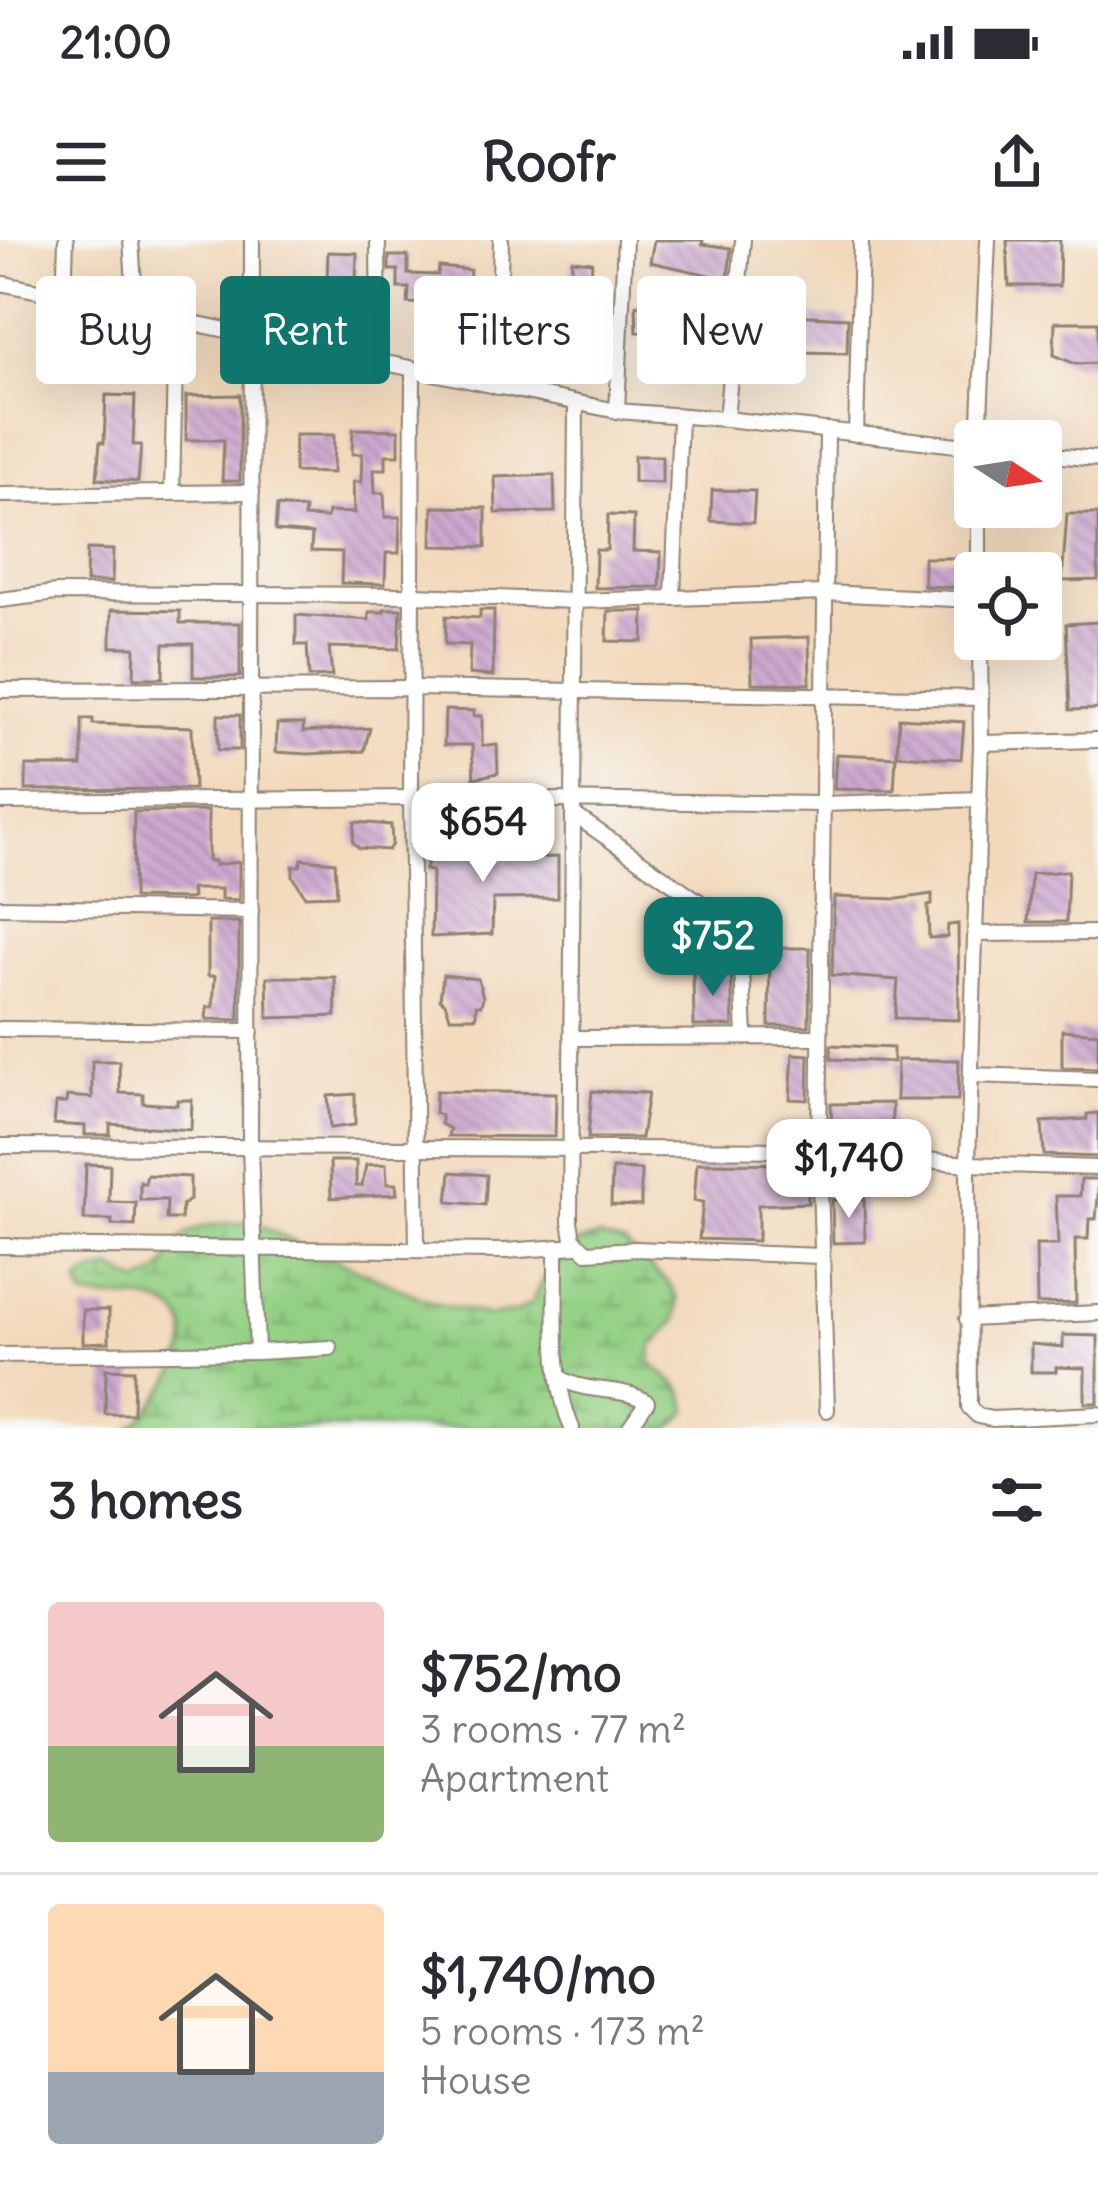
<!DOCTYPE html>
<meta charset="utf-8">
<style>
body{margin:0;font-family:Delius,sans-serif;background:#f2f2f3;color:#2b2b33;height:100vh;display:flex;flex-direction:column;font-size:45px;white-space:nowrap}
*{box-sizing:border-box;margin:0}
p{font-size:39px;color:#7c7c81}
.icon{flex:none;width:66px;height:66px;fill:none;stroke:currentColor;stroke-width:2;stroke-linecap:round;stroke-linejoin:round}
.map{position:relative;height:1188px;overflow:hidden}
.panel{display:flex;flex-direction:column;background:#fff;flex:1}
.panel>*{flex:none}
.banner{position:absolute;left:36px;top:36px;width:1026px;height:108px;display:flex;gap:24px}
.needle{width:78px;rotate:102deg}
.tools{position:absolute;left:954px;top:180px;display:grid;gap:24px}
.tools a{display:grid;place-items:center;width:108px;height:108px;border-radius:12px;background:#fff;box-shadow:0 12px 48px #0002;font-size:60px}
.price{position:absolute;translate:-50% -102px;padding:0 27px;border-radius:24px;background:#fff;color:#222;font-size:39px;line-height:78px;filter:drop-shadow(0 3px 6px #0008)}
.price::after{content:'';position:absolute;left:50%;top:72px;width:36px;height:27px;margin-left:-18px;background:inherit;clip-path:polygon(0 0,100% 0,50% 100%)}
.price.current{background:#0f766e;color:#fff}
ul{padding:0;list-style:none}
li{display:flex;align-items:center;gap:36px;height:300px;padding:0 48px}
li+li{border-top:3px solid #e1e1e2}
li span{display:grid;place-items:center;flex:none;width:336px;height:240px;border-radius:12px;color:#555}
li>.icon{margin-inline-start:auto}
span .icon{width:144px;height:144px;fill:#fffc;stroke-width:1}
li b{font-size:51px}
h2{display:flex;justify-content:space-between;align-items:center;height:144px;padding:0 48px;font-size:51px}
.pill{padding:0 42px;border-radius:12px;background:#fff;box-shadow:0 12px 48px #0002;font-size:42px;line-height:108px}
.pill.current{background:#0f766e;color:#fff}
.status{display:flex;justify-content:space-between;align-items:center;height:84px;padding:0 60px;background:#fff;direction:ltr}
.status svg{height:33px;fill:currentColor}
header{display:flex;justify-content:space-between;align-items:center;height:156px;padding:0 48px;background:#fff;font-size:54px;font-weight:700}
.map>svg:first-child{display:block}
.wetland{fill:url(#wetland-marsh);stroke:#607e58;stroke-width:3}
.building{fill:url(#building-back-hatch)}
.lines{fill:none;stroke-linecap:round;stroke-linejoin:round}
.minor-casing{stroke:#8f8273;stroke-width:18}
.minor{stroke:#fff;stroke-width:14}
</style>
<div class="status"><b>21:00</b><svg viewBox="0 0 49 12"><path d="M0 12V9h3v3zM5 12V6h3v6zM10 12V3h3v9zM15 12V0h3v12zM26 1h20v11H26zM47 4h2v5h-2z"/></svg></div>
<header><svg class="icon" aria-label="menu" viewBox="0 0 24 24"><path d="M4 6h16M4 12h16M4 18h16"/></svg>Roofr<svg class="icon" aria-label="share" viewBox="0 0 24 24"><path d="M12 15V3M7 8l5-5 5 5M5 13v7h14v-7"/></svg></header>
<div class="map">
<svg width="1098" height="1188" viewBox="0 0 1098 1188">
<defs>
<pattern id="wetland-marsh" width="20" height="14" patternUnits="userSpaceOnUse" patternTransform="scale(3)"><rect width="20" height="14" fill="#95d185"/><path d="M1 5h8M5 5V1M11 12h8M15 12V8" fill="none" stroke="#7aaa6d"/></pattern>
<pattern id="building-back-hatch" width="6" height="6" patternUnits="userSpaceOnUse" patternTransform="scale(3)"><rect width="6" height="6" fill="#cea8d0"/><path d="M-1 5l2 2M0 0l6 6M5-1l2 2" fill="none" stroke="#a789a9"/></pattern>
</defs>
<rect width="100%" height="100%" fill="#f6f6f2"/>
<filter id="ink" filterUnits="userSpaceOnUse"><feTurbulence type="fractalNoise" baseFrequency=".00833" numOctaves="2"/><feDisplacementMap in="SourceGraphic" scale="24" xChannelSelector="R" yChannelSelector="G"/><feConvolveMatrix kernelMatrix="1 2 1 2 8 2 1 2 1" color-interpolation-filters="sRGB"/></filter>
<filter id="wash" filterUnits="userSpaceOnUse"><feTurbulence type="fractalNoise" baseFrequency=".004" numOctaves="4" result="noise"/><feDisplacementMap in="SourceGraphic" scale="48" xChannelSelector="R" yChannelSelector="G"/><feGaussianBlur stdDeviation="2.7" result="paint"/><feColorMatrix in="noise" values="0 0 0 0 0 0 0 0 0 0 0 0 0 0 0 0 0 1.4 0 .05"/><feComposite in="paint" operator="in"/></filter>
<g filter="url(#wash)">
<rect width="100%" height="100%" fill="#f3d9bb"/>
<!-- wetland -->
<path class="wetland" d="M 240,983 L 260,986 L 433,1063 L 489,1076 L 516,1072 L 531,1063 L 555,1018 L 577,1003 L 599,997 L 625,1004 L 669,1044 L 678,1060 L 676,1080 L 652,1107 L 651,1123 C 670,1144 683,1139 688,1171 L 672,1188 L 131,1188 C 156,1168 214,1093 170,1068 C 147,1054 111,1061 84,1057 L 79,1043 L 86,1036 L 111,1028 L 139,1043 C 172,1029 161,1029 177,1004 C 190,984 219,984 240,983 Z"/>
<g id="blocks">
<!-- building -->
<g class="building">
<polygon points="654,0 703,0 702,4 731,8 728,39 650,22"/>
<polygon points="1007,0 1060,0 1059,46 1009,46"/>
<polygon points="328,12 357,13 356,41 327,40"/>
<polygon points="389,16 408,16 408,34 438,35 439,27 470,30 468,53 474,53 473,112 447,112 446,64 408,63 409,48 398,48 398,30 389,30"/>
<polygon points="572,20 592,22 590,56 604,57 602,83 569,80"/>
<polygon points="636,65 670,65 670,70 711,72 709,97 695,96 694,106 683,106 683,101 656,101 656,92 637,92"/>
<polygon points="751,73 848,78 847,113 749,111"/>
<polygon points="1055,82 1098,82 1098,123 1075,124 1054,115"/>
<polygon points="106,155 135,156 133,205 141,205 138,242 97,239 100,202 104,203"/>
<polygon points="240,155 240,241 222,241 224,200 186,200 186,156"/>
<polygon points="353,189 399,190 399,215 386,215 386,229 374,229 375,253 384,253 385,277 400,277 399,313 386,313 385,344 341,343 342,312 311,311 312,294 275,291 277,266 305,269 304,277 327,278 328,272 354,273 353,242 361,242 362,214 352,214"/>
<polygon points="295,195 334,195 333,233 294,232"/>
<polygon points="634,216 662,216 662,243 634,242"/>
<polygon points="554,235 555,272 496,273 495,237"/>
<polygon points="712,250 755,251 753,283 711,281"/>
<polygon points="433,267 486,268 486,307 432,306"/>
<polygon points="1067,274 1098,274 1098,340 1062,341"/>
<polygon points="608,275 634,276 633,311 661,312 660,347 595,348 596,310 607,310"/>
<polygon points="87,309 113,310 112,342 86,342"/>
<polygon points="924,318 961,318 962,348 924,346"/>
<polygon points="384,369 401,369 399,409 329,407 332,436 309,437 307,405 296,405 296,375 369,380 369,372 384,372"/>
<polygon points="111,370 180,371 180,383 240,383 240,437 193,437 193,404 164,404 163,438 134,438 135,407 111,407"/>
<polygon points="480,370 494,370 493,436 469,434 470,405 445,404 446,376 480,378"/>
<polygon points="608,371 644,371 643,402 607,401"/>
<polygon points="1098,382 1098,469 1070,470 1066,384"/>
<polygon points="809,397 810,444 752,443 751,399"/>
<polygon points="445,470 474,471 473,476 482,476 482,506 497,505 498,533 474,538 472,505 444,505"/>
<rect x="218" y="475" width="22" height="35"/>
<polygon points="899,478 964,482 961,519 897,515"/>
<polygon points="82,479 93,479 93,484 192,487 194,549 26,550 26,526 82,526"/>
<polygon points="277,484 303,484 303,492 370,488 364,511 308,514 276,512"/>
<polygon points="836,514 896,517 894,550 834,549"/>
<polygon points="208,571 208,621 215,621 215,625 239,622 239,660 221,659 221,649 191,649 192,658 188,659 133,658 134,572"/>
<polygon points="355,582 391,585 392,604 388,610 359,608 353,602"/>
<polygon points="465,590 494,595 497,619 558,617 558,658 493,659 492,694 431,697 432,631 425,630 431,613 464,614"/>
<polygon points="302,619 335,622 337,655 305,656 293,636 293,626 300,626"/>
<polygon points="1068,631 1066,682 1028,682 1031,634"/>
<polygon points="932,654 932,665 928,666 929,698 947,697 948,685 958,684 959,780 895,778 898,740 832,735 834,657 898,659"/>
<polygon points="208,682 239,682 239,780 206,779 207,767 213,767 215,736 208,736"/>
<polygon points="770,708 810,708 809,786 769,786"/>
<polygon points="693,731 731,731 733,786 694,786"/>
<polygon points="443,735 478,739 483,757 481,765 476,765 476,777 450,777 445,763 440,759"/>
<polygon points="267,737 335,737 336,776 268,778"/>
<polygon points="1062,790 1098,793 1098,828 1062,827"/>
<polygon points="831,805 893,808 893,822 831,819"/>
<polygon points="793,814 809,815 808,860 790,859"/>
<polygon points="897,820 959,820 958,860 896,860"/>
<polygon points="92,821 119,821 120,853 143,854 143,863 177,865 177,860 192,860 191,890 110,884 110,895 85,895 85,886 54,884 56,863 66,863 67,856 92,858"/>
<polygon points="436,851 556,853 555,897 448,896 450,889 441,884 441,875 435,873"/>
<polygon points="592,851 648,853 641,898 588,898"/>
<polygon points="355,854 355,885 330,888 328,856"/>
<polygon points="892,863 892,899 832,899 831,864"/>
<polygon points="1098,873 1098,917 1044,915 1042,882 1087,879 1087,874"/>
<polygon points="330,921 356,921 356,946 362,946 366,925 386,924 387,944 396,944 397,954 331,958"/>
<polygon points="697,923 808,924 808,963 758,965 758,1001 699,999 703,962 694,961"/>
<polygon points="86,924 110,925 109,962 136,963 135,986 112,985 112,980 84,980"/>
<polygon points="612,929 641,930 641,966 611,965"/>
<polygon points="451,932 487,935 485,965 448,962"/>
<polygon points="147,935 190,937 190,960 182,965 181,979 166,979 167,960 140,960 140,942 145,944"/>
<polygon points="1081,939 1098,939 1098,957 1096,979 1089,979 1088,999 1075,999 1076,1063 1037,1064 1036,1005 1058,1005 1056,956 1080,956"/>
<polygon points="864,959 865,1002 833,1003 832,960"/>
<polygon points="83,1070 109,1070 109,1102 83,1103"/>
<polygon points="1063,1095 1098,1096 1098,1163 1085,1163 1085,1128 1056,1127 1056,1132 1031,1132 1031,1104 1063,1107"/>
<polygon points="106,1129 134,1130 133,1174 105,1174"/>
</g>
</g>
</g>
<g filter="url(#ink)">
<use href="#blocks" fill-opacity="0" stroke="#8f8273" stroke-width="3"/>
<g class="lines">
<defs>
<g id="minor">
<polyline points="131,0 136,73"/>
<polyline points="378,0 379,124"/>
<polyline points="0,43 617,171 726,179 975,207"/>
<polyline points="64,57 66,0"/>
<polyline points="413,130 411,558 417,1009"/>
<polyline points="497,147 501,0"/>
<polyline points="576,163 570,981 573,999 587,1012 635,1009 821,1016"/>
<polyline points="617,171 625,0"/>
<polyline points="726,179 743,0"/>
<polyline points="856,194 861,0"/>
<polyline points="979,201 988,0"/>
<polyline points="1041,214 1098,219"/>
<polyline points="172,252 176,81"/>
<polyline points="0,255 252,252"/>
<polyline points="979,267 979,333"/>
<polyline points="673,358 825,353 975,360"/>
<polyline points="0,360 56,353 414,355 575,361 673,358 680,177"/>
<polyline points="980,399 981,503 968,924 969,1167 978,1176 992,1179 1098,1174"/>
<polyline points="0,450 414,448 981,458"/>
<polyline points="981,503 1098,500"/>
<polyline points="0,562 411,558 823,564 980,559"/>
<polyline points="573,574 704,665 742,727 745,797"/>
<polyline points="0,667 251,671"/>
<polyline points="975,694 1098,693"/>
<polyline points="0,789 251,791"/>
<polyline points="572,798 820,797"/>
<polyline points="971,835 1098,839"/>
<polyline points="0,906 819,910 968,924 1098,928"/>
<polyline points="0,1006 505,1011 577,1006"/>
<path d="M 556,1007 C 557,1065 549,1134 572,1188"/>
<polyline points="967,1079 1098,1073"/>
<polyline points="257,1112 330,1108"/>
<polyline points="0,1115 257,1112 250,906 252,0"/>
<path d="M 561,1138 C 587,1155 620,1145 647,1162 L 629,1188"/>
<polyline points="827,1170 819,910 827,190"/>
</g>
</defs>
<!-- minor casing -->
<use href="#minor" class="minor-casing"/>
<!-- minor -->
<use href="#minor" class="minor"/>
</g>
</g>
</svg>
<div class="tools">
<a><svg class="needle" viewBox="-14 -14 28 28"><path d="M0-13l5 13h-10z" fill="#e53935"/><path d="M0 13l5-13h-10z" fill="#7c7c81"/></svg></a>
<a><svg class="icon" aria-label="locate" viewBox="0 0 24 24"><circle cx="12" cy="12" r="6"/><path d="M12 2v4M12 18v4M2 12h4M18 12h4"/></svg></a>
</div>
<b class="price" style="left:483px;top:645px">$654</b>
<b class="price current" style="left:713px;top:759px">$752</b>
<b class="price" style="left:849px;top:981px">$1,740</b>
<div class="banner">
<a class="pill">Buy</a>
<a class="pill current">Rent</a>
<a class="pill">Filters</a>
<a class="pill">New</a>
</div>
</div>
<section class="panel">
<h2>3 homes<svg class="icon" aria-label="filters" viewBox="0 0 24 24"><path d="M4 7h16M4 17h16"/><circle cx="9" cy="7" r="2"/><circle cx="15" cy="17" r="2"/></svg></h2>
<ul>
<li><span style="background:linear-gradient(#f6c9c9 60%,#8fb573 0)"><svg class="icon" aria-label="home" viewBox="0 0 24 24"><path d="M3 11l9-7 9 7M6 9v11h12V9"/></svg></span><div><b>$752/mo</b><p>3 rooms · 77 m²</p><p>Apartment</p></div></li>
<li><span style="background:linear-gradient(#ffd9b3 70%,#9aa5b1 0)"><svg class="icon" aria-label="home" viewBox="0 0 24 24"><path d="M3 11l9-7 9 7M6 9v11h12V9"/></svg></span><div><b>$1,740/mo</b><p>5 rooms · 173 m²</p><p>House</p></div></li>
</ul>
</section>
